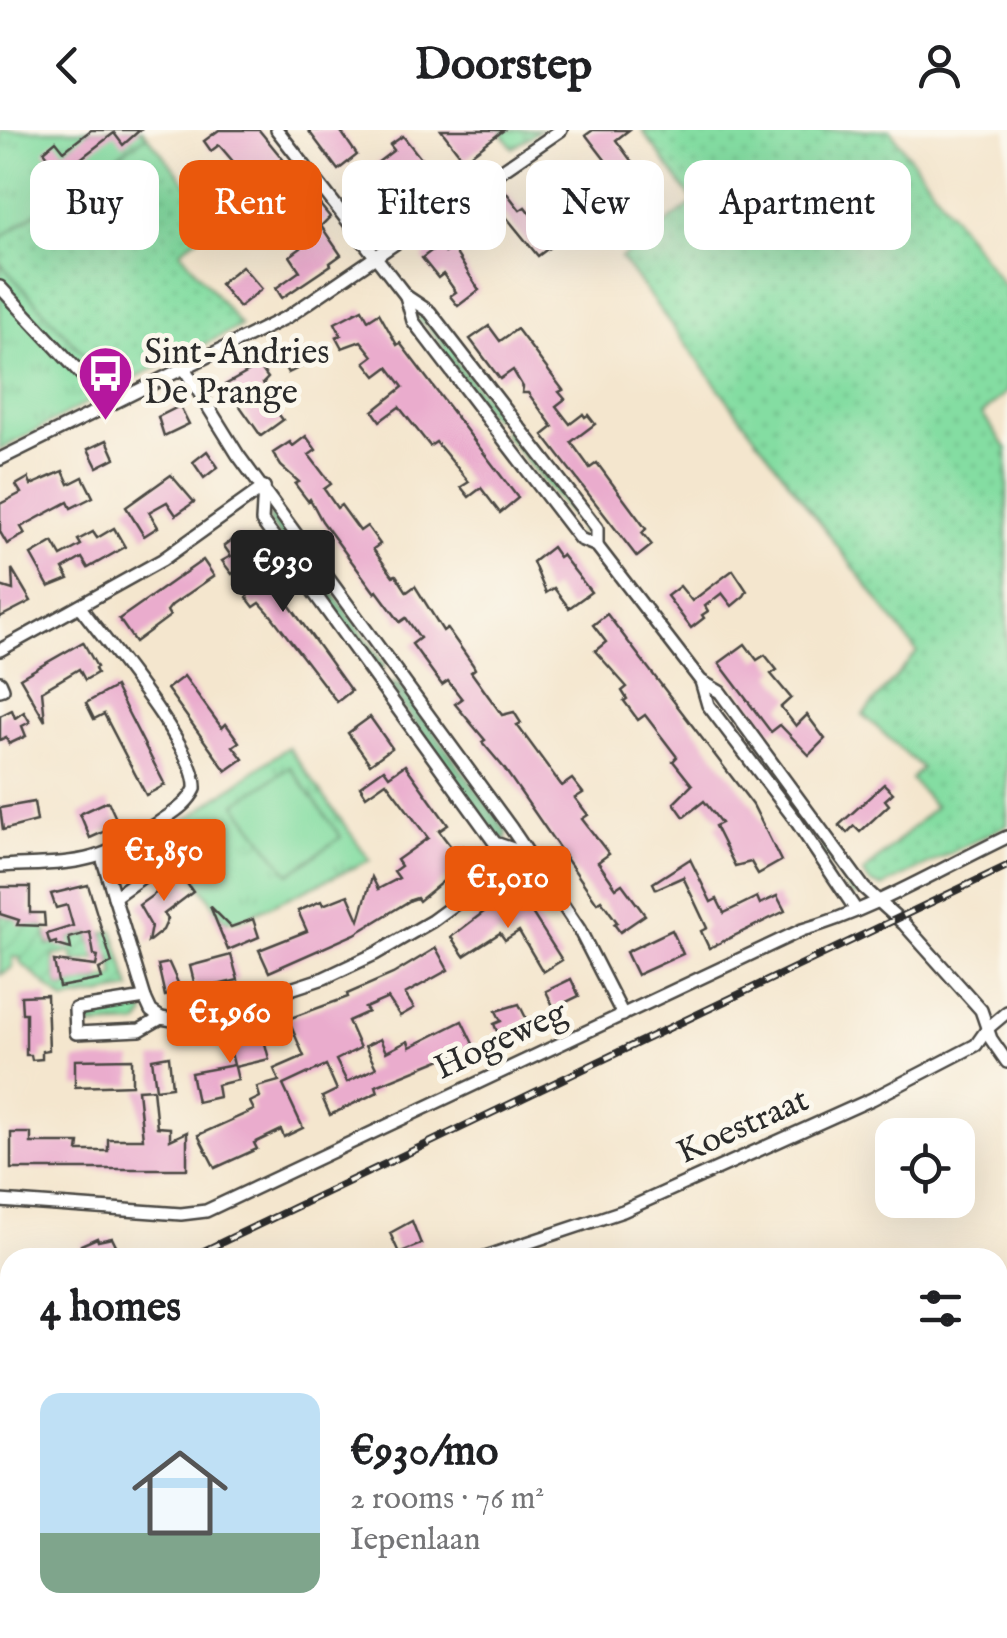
<!DOCTYPE html>
<meta charset="utf-8">
<style>
body{margin:0;font-family:"IM FELL English",serif;background:#f2f2f2;color:#202124;height:100vh;display:flex;flex-direction:column;font-size:38px;white-space:nowrap}
*{box-sizing:border-box;margin:0}
p{font-size:32px;color:#757577}
.icon{flex:none;width:55px;height:55px;fill:none;stroke:currentColor;stroke-width:2;stroke-linecap:round;stroke-linejoin:round}
.map{position:relative;flex:1;overflow:hidden}
.panel{position:absolute;left:0px;top:1118px;width:1008px;height:392px;display:flex;flex-direction:column;background:#fff;border-radius:30px 30px 0 0;box-shadow:0 10px 40px #0002}
.panel>*{flex:none}
.banner{position:absolute;left:30px;top:30px;width:948px;height:90px;display:flex;gap:20px}
.tools{position:absolute;left:875px;top:988px;display:grid;gap:20px}
.tools a{display:grid;place-items:center;width:100px;height:100px;border-radius:20px;background:#fff;box-shadow:0 10px 40px #0002;font-size:50px}
.price{position:absolute;translate:-50% -85px;padding:0 22px;border-radius:10px;background:#ea580c;color:#fff;font-size:32px;line-height:65px;filter:drop-shadow(0 2px 5px #0008)}
.price::after{content:'';position:absolute;left:50%;top:60px;width:30px;height:22px;margin-left:-15px;background:inherit;clip-path:polygon(0 0,100% 0,50% 100%)}
.price.selected{background:#222;color:#fff}
ul{padding:0;list-style:none}
li{display:flex;align-items:center;gap:30px;height:250px;padding:0 40px}
li span{display:grid;place-items:center;flex:none;width:280px;height:200px;border-radius:20px;color:#555}
li>.icon{margin-inline-start:auto}
span .icon{width:120px;height:120px;fill:#fffc;stroke-width:1}
li b{font-size:42px}
h2{display:flex;justify-content:space-between;align-items:center;height:120px;padding:0 40px;font-size:42px}
.chip{padding:0 35px;border-radius:20px;background:#fff;box-shadow:0 10px 40px #0002;font-size:35px;line-height:90px}
.chip.selected{background:#ea580c;color:#fff}
header{display:flex;justify-content:space-between;align-items:center;height:130px;padding:0 40px;background:#fff;font-size:45px;font-weight:700}
.map>svg:first-child{display:block}
.grass{fill:url(#grass-dots);stroke:#588466;stroke-width:2.5}
.forest{fill:url(#forest-firs);stroke:#4b745a;stroke-width:2.5}
.park{fill:url(#park-tufts);stroke:#588466;stroke-width:2.5}
.garden{fill:url(#garden-furrows);stroke:#588466;stroke-width:2.5;fill-rule:evenodd}
.pitch{fill:#84dda2;stroke:#588466;stroke-width:2.5}
.building{fill:#eaaccd}
.lines{fill:none;stroke-linecap:round;stroke-linejoin:round}
.street-casing{stroke:#494743;stroke-width:16}
.street{stroke:#fff;stroke-width:11}
.rail-casing{stroke:#2b2b2b;stroke-width:8}
.rail{stroke:#fbf7ec;stroke-width:4;stroke-dasharray:11;stroke-linecap:butt}
.labels{text-anchor:middle;dominant-baseline:central;stroke-width:10;stroke-linejoin:round;paint-order:stroke}
.poi-label{font-size:35px;fill:#2b2b2b;stroke:#fbf7ec;text-anchor:start}
.street-label{font-size:35px;fill:#2b2b2b;stroke:#fbf7ec}
</style>
<header><svg class="icon" aria-label="back" viewBox="0 0 24 24"><path d="M15 5l-7 7 7 7"/></svg>Doorstep<svg class="icon" aria-label="person" viewBox="0 0 24 24"><circle cx="12" cy="8" r="4"/><path d="M4 21q1-7 8-7t8 7"/></svg></header>
<div class="map">
<svg width="1007" height="1508" viewBox="0 0 1007 1508">
<defs>
<pattern id="grass-dots" width="8" height="8" patternUnits="userSpaceOnUse" patternTransform="scale(2.5)"><rect width="8" height="8" fill="#84dda2"/><path d="M2 2h.1M6 6h.1" fill="none" stroke="#72be8c" stroke-width="1.8" stroke-linecap="round"/></pattern>
<pattern id="forest-firs" width="22" height="20" patternUnits="userSpaceOnUse" patternTransform="scale(2.5)"><rect width="22" height="20" fill="#6bbc88"/><path d="M5 1l3.5 6h-7zM16 11l3.5 6h-7z" fill="#58996f"/></pattern>
<pattern id="park-tufts" width="24" height="20" patternUnits="userSpaceOnUse" patternTransform="scale(2.5)"><rect width="24" height="20" fill="#84dda2"/><path d="M3 7l-1-3M5 7V3M7 7l1-3M15 17l-1-3M17 17v-4M19 17l1-3" fill="none" stroke="#72be8c"/></pattern>
<pattern id="garden-furrows" width="10" height="10" patternUnits="userSpaceOnUse" patternTransform="scale(2.5)"><rect width="10" height="10" fill="#84dda2"/><path d="M-1 1l2-2M0 10L10 0M9 11l2-2" fill="none" stroke="#72be8c"/></pattern>
</defs>
<rect width="100%" height="100%" fill="#fbf7ec"/>
<filter id="ink" filterUnits="userSpaceOnUse"><feTurbulence type="fractalNoise" baseFrequency=".01" numOctaves="2"/><feDisplacementMap in="SourceGraphic" scale="20" xChannelSelector="R" yChannelSelector="G"/><feConvolveMatrix kernelMatrix="1 2 1 2 8 2 1 2 1" color-interpolation-filters="sRGB"/></filter>
<filter id="wash" filterUnits="userSpaceOnUse"><feTurbulence type="fractalNoise" baseFrequency=".0048" numOctaves="4" result="noise"/><feDisplacementMap in="SourceGraphic" scale="40" xChannelSelector="R" yChannelSelector="G"/><feGaussianBlur stdDeviation="2.25" result="paint"/><feColorMatrix in="noise" values="0 0 0 0 0 0 0 0 0 0 0 0 0 0 0 0 0 1.4 0 .05"/><feComposite in="paint" operator="in"/></filter>
<g filter="url(#wash)">
<rect width="100%" height="100%" fill="#f4e6ce"/>
<!-- grass -->
<g class="grass">
<polygon points="499,0 540,0 513,18"/>
<polygon points="642,0 890,0 1007,160 1007,262 982,284 1007,319 1007,695 882,757 870,753 863,743 935,677 911,649 922,638 863,585 917,522 621,128 694,72"/>
<polygon points="147,5 217,92 180,121 241,196 114,258 0,133 0,108"/>
<polygon points="423,184 455,222 454,228 493,278 500,280 499,287 491,287 443,223 443,217 426,194 420,193 418,187"/>
<polygon points="509,296 514,299 514,305 544,345 550,346 589,397 588,404 580,402 580,396 505,305 504,301"/>
<path d="M 149,710 L 156,720 L 125,742 L 126,751 L 117,754 C 108,730 133,723 149,710 Z"/>
<polygon points="826,714 859,758 858,765 853,766 821,718"/>
<polygon points="134,875 141,877 145,884 139,894 87,896 81,890 86,884"/>
<polygon points="10,1280 10,1450 0,1454 0,1285"/>
<polygon points="124,1500 221,1500 202,1508 128,1508"/>
<polygon points="466,1500 784,1500 792,1508 470,1508"/>
</g>
<!-- forest -->
<g class="forest">
<polygon points="271,383 276,383 385,535 383,539 375,538 269,392"/>
<polygon points="395,552 401,555 507,702 506,710 498,708 391,561 390,556"/>
</g>
<!-- park -->
<g class="park">
<polygon points="0,0 142,0 147,5 0,108"/>
<polygon points="0,133 114,258 0,320"/>
<polygon points="288,617 370,730 240,790 225,791 165,705"/>
</g>
<!-- garden -->
<path class="garden" d="M 0,784 L 45,798 L 48,815 L 90,803 L 92,813 L 105,810 L 103,803 L 113,800 L 131,859 L 64,871 L 20,832 L 21,828 L 13,827 L 13,837 L 0,845 ZM 71,822 L 74,832 L 95,829 L 95,825 L 111,826 L 115,847 L 59,857 L 53,826 Z"/>
<!-- pitch -->
<polygon class="pitch" points="290,637 341,707 289,744 236,674"/>
<g id="blocks">
<!-- building -->
<g class="building">
<polygon points="91,0 140,0 123,15 114,3 62,43 44,21 56,11 64,21"/>
<polygon points="219,0 259,0 330,87 321,96 341,125 330,133 331,135 282,168 276,158 300,141 290,126 301,118 284,97 271,108 264,99 268,95 260,84 271,76 219,15 211,21 204,11"/>
<polygon points="308,0 340,0 357,25 338,40"/>
<polygon points="441,0 504,0 464,30"/>
<polygon points="593,0 629,0 616,10 632,32 625,36 629,41 619,48 586,5"/>
<polygon points="403,6 438,50 391,86 360,46 394,20 390,15"/>
<polygon points="506,62 520,80 525,77 539,95 542,92 549,101 542,107 550,117 538,126 494,72"/>
<polygon points="439,115 445,123 452,117 479,160 458,176 450,166 456,162 443,144 438,148 422,128"/>
<polygon points="242,136 262,159 239,177 220,154"/>
<polygon points="362,179 368,190 379,183 397,215 400,213 518,368 500,383 481,358 469,367 461,357 469,352 436,312 430,316 399,277 380,291 373,281 403,257 388,237 376,246 365,232 373,226 361,211 342,218 336,207 341,205 335,193"/>
<polygon points="489,196 500,211 517,199 563,260 559,262 565,269 556,276 570,294 583,284 585,287 588,285 595,294 571,312 590,338 597,333 646,399 642,403 652,415 637,427 543,305 553,297 528,263 522,263 523,257 513,240 500,249 470,209"/>
<polygon points="298,217 307,234 288,243 280,228"/>
<polygon points="259,236 268,248 263,253 266,257 261,261 283,290 261,306 225,255"/>
<polygon points="180,276 189,294 164,306 158,287"/>
<polygon points="306,306 316,320 309,325 331,354 324,359 337,378 341,375 360,401 367,396 380,414 373,419 393,446 396,445 407,462 415,456 443,501 447,498 473,535 475,539 471,542 502,585 514,582 521,593 517,595 562,656 572,649 583,663 575,668 588,685 582,689 609,724 598,732 616,758 622,754 645,785 620,802 614,794 617,792 601,770 597,773 504,638 482,612 485,610 455,574 462,569 448,551 442,555 412,514 420,508 406,488 400,492 377,461 375,463 322,391 310,369 308,371 295,354 299,352 281,336 273,323 290,312 293,316"/>
<polygon points="107,310 115,328 97,337 88,319"/>
<polygon points="207,321 218,337 204,348 193,332"/>
<polygon points="63,341 69,354 83,347 93,367 71,378 68,372 21,397 25,404 7,414 0,402 0,374 21,363 16,355 28,348 31,355"/>
<polygon points="171,345 194,372 176,385 167,372 149,382 158,397 144,406 126,377"/>
<polygon points="114,398 125,417 88,438 82,428 63,439 69,449 49,457 31,425 53,412 61,426 81,415 78,410 93,402 97,408"/>
<polygon points="239,405 351,561 337,572 270,484 260,473 254,477 247,468 249,457 236,441 232,444 222,431 231,426 224,416"/>
<polygon points="552,417 559,427 562,425 591,462 569,478 554,458 546,463 533,432"/>
<polygon points="203,430 214,446 172,475 167,481 170,486 135,512 119,489"/>
<polygon points="12,439 31,471 0,487 0,456 13,460"/>
<polygon points="733,440 747,461 744,466 732,476 722,463 705,476 708,481 702,485 704,488 691,498 667,466 680,456 692,471"/>
<polygon points="607,484 753,675 781,731 758,744 751,732 735,736 715,696 721,693 704,671 684,687 674,673 692,655 673,631 677,627 645,585 638,590 624,571 627,569 622,561 627,557 595,521 606,512 593,495"/>
<polygon points="83,512 97,537 95,538 97,543 85,550 79,539 42,561 45,591 20,548"/>
<polygon points="745,514 757,530 765,525 777,540 771,544 791,568 781,577 796,596 807,585 825,609 809,625 780,595 771,602 719,533"/>
<polygon points="184,546 222,598 226,594 239,612 233,616 243,629 226,641 167,559"/>
<polygon points="115,557 165,655 146,665 104,584 94,589 86,573"/>
<polygon points="12,580 15,588 24,582 30,592 22,596 26,606 9,614 6,607 0,610 0,586"/>
<polygon points="370,587 392,618 370,634 348,603"/>
<polygon points="405,635 448,695 439,701 455,722 463,716 475,732 455,746 453,743 419,771 417,768 411,770 355,804 269,842 259,820 307,801 298,781 321,771 323,775 348,765 359,790 372,747 378,759 399,748 394,741 401,736 397,730 428,708 386,652 366,666 360,656 384,639 389,646"/>
<polygon points="884,654 893,663 885,670 889,675 860,702 854,696 847,703 839,695"/>
<polygon points="108,671 119,695 90,708 80,684"/>
<polygon points="34,672 37,691 3,700 0,678"/>
<polygon points="690,729 711,772 717,769 724,783 757,767 760,774 777,766 785,781 709,818 701,801 707,798 683,747 656,759 653,753"/>
<polygon points="181,745 193,762 164,784 168,789 163,800 148,812 151,796 139,775"/>
<polygon points="88,755 112,833 99,839 102,849 59,857 54,831 96,836 98,826 94,825 90,802 69,808 71,819 57,815 56,812 50,814 47,804 73,796 67,775 56,778 51,764"/>
<polygon points="0,757 30,757 30,783 44,783 45,796 17,795 19,790 0,784"/>
<polygon points="506,765 513,774 522,767 562,830 543,842 519,801 505,810 500,803 464,826 451,807"/>
<polygon points="210,776 231,797 253,789 259,807 228,820"/>
<polygon points="672,800 683,824 637,845 626,822"/>
<polygon points="436,818 448,840 405,864 414,878 400,886 388,868 365,878 368,882 348,891 360,918 336,930 347,952 376,938 365,916 380,909 386,922 408,911 410,917 462,891 474,916 376,956 378,962 330,985 322,967 337,960 326,935 283,955 303,998 284,1007 281,1000 254,1013 257,1019 215,1038 198,1005 254,980 250,972 260,967 257,957 279,951 274,939 304,926 288,889 348,867 347,864 393,844"/>
<polygon points="231,825 238,850 196,860 190,836"/>
<polygon points="169,833 182,862 165,866 158,835"/>
<polygon points="571,849 579,866 554,878 546,861"/>
<polygon points="47,865 49,920 42,921 42,929 32,930 31,925 26,925 26,883 22,883 21,866"/>
<polygon points="519,874 527,890 498,904 494,894 501,891 496,881"/>
<polygon points="262,902 269,929 235,937 238,950 217,955 219,967 197,972 191,943 234,935 228,910"/>
<polygon points="169,926 172,957 156,959 152,929"/>
<polygon points="132,929 132,955 75,957 75,930"/>
<polygon points="153,959 157,997 170,998 170,1010 187,1002 187,1039 11,1039 11,1003 31,1003 31,1013 79,1013 78,1021 108,1021 108,1009 143,1009 138,960"/>
<polygon points="412,1091 421,1114 399,1123 390,1103"/>
<polygon points="97,1108 98,1111 112,1108 117,1118 99,1128 86,1128 81,1115"/>
</g>
</g>
</g>
<g filter="url(#ink)">
<use href="#blocks" fill-opacity="0" stroke="#494743" stroke-width="2.5"/>
<g class="lines">
<defs>
<g id="street">
<polyline points="277,0 406,166 430,182 597,398 597,416"/>
<polyline points="0,157 109,274"/>
<polyline points="406,166 413,191 580,409 597,416 701,551 708,575 794,688 856,780"/>
<polyline points="184,238 238,325 511,698 579,799 623,885"/>
<polyline points="0,329 289,186 561,0"/>
<polyline points="264,357 262,391 495,713 525,723"/>
<polyline points="0,520 162,430 264,357"/>
<polyline points="701,551 720,562 864,758 904,794 981,880 991,909 1007,932"/>
<polyline points="0,552 3,559 0,560"/>
<polyline points="102,727 145,868 151,881 161,888"/>
<path d="M 0,736 C 76,732 97,737 161,691 C 174,682 188,674 195,659 C 198,620 106,512 80,477"/>
<polyline points="114,767 169,728 149,700"/>
<polyline points="145,868 75,879 76,903 140,900 161,888 179,891 227,880 324,848 375,824 432,791 525,723"/>
<path d="M 0,1071 L 181,1084 L 206,1081 L 802,800 C 873,780 940,739 1007,707"/>
<polyline points="482,1128 623,1081 872,969 976,915 988,898 1007,882"/>
<polyline points="0,1268 10,1263"/>
<polyline points="453,1500 457,1508"/>
</g>
</defs>
<!-- street casing -->
<use href="#street" class="street-casing"/>
<!-- street -->
<use href="#street" class="street"/>
<defs>
<g id="rail">
<polyline points="189,1128 1007,736"/>
<polyline points="0,1218 10,1213"/>
</g>
</defs>
<!-- rail casing -->
<use href="#rail" class="rail-casing"/>
<!-- rail -->
<use href="#rail" class="rail"/>
</g>
</g>
<!-- icons -->
<defs>
<symbol id="bus-pin" viewBox="-11 -11 22 30"><path d="M0 17L-7.5 6A9.5 9.5 0 1 1 7.5 6Z" fill="#b5179e" stroke="#fbf7ec"/><path d="M-5-6H5V4H4V6H2V4H-2V6H-4V4H-5ZM-3.5-4V0h7V-4ZM-3.5 1.2v1.5H-2V1.2ZM2 1.2v1.5H3.5V1.2Z" fill="#fff"/></symbol>
</defs>
<g fill-rule="evenodd">
<use href="#bus-pin" x="74" y="212" width="63" height="86"/>
</g>
<g class="labels">
<!-- poi labels -->
<g class="poi-label">
<text x="144" y="223">Sint-Andries<tspan x="144" dy="40">De Prange</tspan></text>
</g>
<!-- street labels -->
<g class="street-label">
<text transform="translate(501 911) rotate(-25)">Hogeweg</text>
<text transform="translate(743 997) rotate(-24)">Koestraat</text>
</g>
</g>
</svg>
<div class="tools">
<a><svg class="icon" aria-label="locate" viewBox="0 0 24 24"><circle cx="12" cy="12" r="6"/><path d="M12 2v4M12 18v4M2 12h4M18 12h4"/></svg></a>
</div>
<b class="price selected" style="left:283px;top:485px">€930</b>
<b class="price" style="left:164px;top:774px">€1,850</b>
<b class="price" style="left:508px;top:801px">€1,010</b>
<b class="price" style="left:230px;top:936px">€1,960</b>
<div class="banner">
<a class="chip">Buy</a>
<a class="chip selected">Rent</a>
<a class="chip">Filters</a>
<a class="chip">New</a>
<a class="chip">Apartment</a>
</div>
<section class="panel">
<h2>4 homes<svg class="icon" aria-label="filters" viewBox="0 0 24 24"><path d="M4 7h16M4 17h16"/><circle cx="9" cy="7" r="2"/><circle cx="15" cy="17" r="2"/></svg></h2>
<ul>
<li><span style="background:linear-gradient(#bfe0f5 70%,#7fa58c 0)"><svg class="icon" aria-label="home" viewBox="0 0 24 24"><path d="M3 11l9-7 9 7M6 9v11h12V9"/></svg></span><div><b>€930/mo</b><p>2 rooms · 76 m²</p><p>Iepenlaan</p></div></li>
</ul>
</section>
</div>
